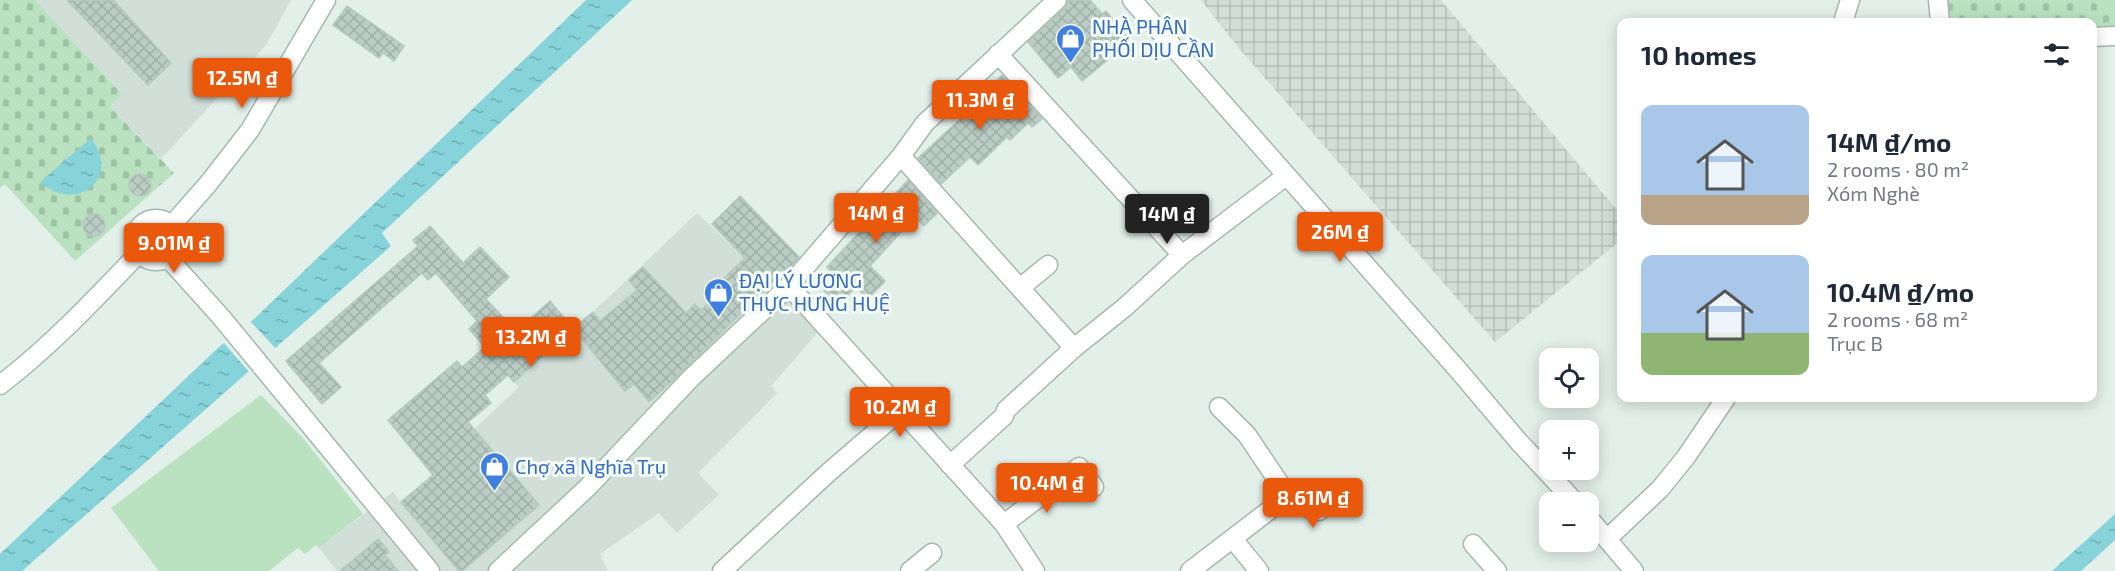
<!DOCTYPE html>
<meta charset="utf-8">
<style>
body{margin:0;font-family:"Exo 2",sans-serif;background:#f6f6f7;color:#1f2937;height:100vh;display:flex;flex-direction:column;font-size:22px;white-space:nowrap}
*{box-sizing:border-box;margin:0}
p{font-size:20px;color:#747a83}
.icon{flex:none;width:33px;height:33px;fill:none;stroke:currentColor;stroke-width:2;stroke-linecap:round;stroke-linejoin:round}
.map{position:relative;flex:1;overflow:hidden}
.drawer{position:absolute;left:1617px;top:18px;width:480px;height:384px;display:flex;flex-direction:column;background:#fff;border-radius:12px;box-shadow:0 3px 15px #0003}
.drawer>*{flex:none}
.fabs{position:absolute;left:1539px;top:348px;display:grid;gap:12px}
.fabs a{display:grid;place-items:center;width:60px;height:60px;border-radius:12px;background:#fff;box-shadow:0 3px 15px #0003;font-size:30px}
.price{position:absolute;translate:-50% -51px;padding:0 14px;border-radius:6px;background:#ea580c;color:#fff;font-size:20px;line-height:39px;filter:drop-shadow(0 2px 3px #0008)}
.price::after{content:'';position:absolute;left:50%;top:36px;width:18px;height:14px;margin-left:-9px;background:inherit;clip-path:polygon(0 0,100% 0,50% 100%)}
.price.current{background:#222;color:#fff}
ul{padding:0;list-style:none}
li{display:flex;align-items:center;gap:18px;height:150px;padding:0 24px}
li span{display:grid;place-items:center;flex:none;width:168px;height:120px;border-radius:12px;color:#555}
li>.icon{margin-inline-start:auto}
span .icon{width:72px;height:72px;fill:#fffc;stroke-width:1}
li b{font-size:26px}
h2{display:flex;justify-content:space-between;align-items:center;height:72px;padding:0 24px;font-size:26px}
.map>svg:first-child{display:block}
.built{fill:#d1dfd8}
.industrial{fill:url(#industrial-grid)}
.cemetery{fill:url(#cemetery-stones)}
.garden{fill:#bae2c1}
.water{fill:url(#water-ripples)}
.pier{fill:#e3efe9}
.building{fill:url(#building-cross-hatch);stroke:#b5c9bf;stroke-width:1.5}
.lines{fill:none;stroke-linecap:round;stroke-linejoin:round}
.minor-casing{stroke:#a5b8b0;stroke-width:21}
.tertiary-casing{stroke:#a5b8b0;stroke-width:21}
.secondary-casing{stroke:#a0bcb0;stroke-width:21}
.minor{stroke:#fff;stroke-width:18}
.tertiary{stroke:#fff;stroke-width:18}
.secondary{stroke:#fff;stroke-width:18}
.labels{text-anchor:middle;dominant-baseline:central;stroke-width:6;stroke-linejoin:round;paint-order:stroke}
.shop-label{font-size:20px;fill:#366cbe;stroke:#f5fbf7;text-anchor:start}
</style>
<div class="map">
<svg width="2115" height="571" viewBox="0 0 2115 571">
<defs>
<pattern id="industrial-grid" width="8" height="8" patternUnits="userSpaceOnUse" patternTransform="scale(1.5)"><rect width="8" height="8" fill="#d1dfd8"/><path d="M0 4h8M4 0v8" fill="none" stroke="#b3c1ba"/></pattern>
<pattern id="cemetery-stones" width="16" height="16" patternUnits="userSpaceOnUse" patternTransform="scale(1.5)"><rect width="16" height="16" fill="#bae2c1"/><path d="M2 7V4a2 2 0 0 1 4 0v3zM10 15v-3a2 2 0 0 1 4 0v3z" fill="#a0c3a6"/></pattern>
<pattern id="water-ripples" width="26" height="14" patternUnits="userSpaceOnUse" patternTransform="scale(1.5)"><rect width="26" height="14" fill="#86d4da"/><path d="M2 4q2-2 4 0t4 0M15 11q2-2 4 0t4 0" fill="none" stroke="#6daeb2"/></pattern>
<pattern id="building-cross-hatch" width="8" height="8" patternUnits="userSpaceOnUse" patternTransform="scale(1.5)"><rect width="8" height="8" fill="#bbcdc4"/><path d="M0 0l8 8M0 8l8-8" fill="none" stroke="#a0b1a9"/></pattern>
</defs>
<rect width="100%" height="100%" fill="#e3efe9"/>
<!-- built -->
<g class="built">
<polygon points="35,0 291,0 266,45 161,159 110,107 122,94"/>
<polygon points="697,213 820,330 771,386 777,393 698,473 719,495 677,533 659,513 600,554 608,571 337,571 319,548 393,492 401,502 479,435 474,429 519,387 514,382 593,312"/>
</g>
<!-- industrial -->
<polygon class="industrial" points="1201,0 1441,0 1621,215 1621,240 1495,342 1237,46"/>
<!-- cemetery -->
<g class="cemetery">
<polygon points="0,0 35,0 122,94 110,107 174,173 75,261 5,184 0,188"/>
<polygon points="1938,0 2115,0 2115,36 2093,37 2092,22 1940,22"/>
</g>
<!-- garden -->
<polygon class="garden" points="261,395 303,438 363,514 319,548 316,545 305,554 298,548 269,571 159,571 111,508"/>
<!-- water -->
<g class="water">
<polygon points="586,0 632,0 382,233 391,246 22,571 0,571 0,554 219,347 254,319"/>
<path d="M 91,138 C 123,180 74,214 40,182 Z"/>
<polygon points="2115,514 2115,540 2081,571 2052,571"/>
</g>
<!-- pier -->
<polygon class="pier" points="249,320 278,351 251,374 222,341"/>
<!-- building -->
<g class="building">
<polygon points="67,0 113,0 171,63 148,85"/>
<polygon points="1068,0 1090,0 1102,14 1106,11 1128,38 1113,50 1116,53 1082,81 1071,67 1058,78 1028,42 1065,8"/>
<polygon points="347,6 404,46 394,61 383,53 379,58 333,25"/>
<polygon points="1002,75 1042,119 1032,127 1028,123 1010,140 1007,137 978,165 970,157 941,184 918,158 995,87 992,85"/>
<circle cx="140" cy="185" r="11"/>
<polygon points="908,180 937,213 924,226 915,217 870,266 885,281 868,299 856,287 838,305 824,291 837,277 827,267"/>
<polygon points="740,196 799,257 787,271 786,269 670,383 649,402 634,384 625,391 573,328 514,382 508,375 485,395 491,403 468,422 539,505 462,571 459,571 401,502 433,475 388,420 457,361 462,367 485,347 469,329 477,321 436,273 428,280 422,273 319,363 341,387 322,404 286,361 418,246 413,240 430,226 463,263 480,247 509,277 486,299 516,331 550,301 573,328 593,312 600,321 637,290 629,280 643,267 686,313 695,304 701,310 726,286 721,281 745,258 712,224"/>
<circle cx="94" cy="225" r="11"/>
<polygon points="378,539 389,552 385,555 398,571 340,571"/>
</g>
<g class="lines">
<defs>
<g id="minor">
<polyline points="1132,0 1459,371 1519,442 1575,502"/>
<polyline points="1938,0 1940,22"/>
<polyline points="1843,22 1850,0"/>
<polyline points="2092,37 2115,36"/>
<polyline points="998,54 1182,255"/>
<polyline points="901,156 1074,348"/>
<polyline points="789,286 1004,524 1035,571"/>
<polyline points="1020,288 1048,265"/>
<polyline points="950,465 1004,416 1006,410 1074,348 1124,308 1182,255 1286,176"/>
<polyline points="1288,496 1314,511 1319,511 1335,497"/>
<polyline points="1588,517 1634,571"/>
<polyline points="1004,524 1079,467 1094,487"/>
<polyline points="1608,538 1660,489 1686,457 1726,398"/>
<polyline points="1233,539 1259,571"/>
<polyline points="1473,544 1497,571"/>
<polyline points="722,571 829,472 900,411"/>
<polyline points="910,571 932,553"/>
<polyline points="1190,571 1288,496 1247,435 1219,407"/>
</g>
<polyline id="tertiary" points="168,258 221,317 430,571"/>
<g id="secondary">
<circle cx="156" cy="240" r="21"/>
<polyline points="171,226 208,184 250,130 326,0"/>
<path d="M 0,385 C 51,346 95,299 139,253"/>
<polyline points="498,571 588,487 691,378 789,286 901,156 925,123 1057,0"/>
</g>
</defs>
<!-- minor casing -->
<use href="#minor" class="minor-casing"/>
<!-- tertiary casing -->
<use href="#tertiary" class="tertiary-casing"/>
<!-- secondary casing -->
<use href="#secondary" class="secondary-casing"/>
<!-- minor -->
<use href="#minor" class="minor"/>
<!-- tertiary -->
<use href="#tertiary" class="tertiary"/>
<!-- secondary -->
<use href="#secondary" class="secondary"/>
</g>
<!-- icons -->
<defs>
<symbol id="shop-pin" viewBox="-11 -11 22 30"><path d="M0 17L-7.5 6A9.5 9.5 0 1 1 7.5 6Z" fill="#3f7fe0" stroke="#f5fbf7"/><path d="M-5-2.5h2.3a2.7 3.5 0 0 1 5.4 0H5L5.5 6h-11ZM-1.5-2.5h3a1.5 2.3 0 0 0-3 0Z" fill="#fff"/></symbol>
</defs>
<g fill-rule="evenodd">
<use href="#shop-pin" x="1054" y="22" width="33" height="45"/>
<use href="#shop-pin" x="702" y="276" width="33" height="45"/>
<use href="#shop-pin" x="478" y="450" width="33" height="45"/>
</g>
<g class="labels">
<!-- shop labels -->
<g class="shop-label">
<text x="1092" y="26">NHÀ PHÂN<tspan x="1092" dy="23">PHỐI DỊU CẦN</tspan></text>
<text x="739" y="280">ĐẠI LÝ LƯƠNG<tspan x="739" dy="23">THỰC HƯNG HUỆ</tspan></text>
<text x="515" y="466">Chợ xã Nghĩa Trụ</text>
</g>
</g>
</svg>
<div class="fabs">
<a><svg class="icon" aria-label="locate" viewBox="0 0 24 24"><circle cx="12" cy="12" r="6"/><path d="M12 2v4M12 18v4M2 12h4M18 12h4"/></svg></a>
<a>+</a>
<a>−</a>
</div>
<b class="price" style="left:242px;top:109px">12.5M ₫</b>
<b class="price" style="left:980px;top:131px">11.3M ₫</b>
<b class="price" style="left:876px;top:244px">14M ₫</b>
<b class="price current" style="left:1167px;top:245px">14M ₫</b>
<b class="price" style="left:1340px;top:263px">26M ₫</b>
<b class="price" style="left:174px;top:274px">9.01M ₫</b>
<b class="price" style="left:531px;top:368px">13.2M ₫</b>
<b class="price" style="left:900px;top:438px">10.2M ₫</b>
<b class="price" style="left:1047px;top:514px">10.4M ₫</b>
<b class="price" style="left:1313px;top:529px">8.61M ₫</b>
<section class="drawer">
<h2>10 homes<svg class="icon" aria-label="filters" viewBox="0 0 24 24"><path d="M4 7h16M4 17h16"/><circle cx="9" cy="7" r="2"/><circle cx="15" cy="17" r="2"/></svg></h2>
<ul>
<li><span style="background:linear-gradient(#a9c7e8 75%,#b9a48a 0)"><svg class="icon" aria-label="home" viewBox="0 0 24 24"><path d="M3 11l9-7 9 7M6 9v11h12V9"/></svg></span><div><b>14M ₫/mo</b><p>2 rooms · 80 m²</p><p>Xóm Nghè</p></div></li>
<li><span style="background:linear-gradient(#a9c7e8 65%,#8fb573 0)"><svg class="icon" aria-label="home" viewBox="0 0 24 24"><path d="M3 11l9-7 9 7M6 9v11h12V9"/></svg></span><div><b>10.4M ₫/mo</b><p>2 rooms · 68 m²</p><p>Trục B</p></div></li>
</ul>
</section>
</div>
